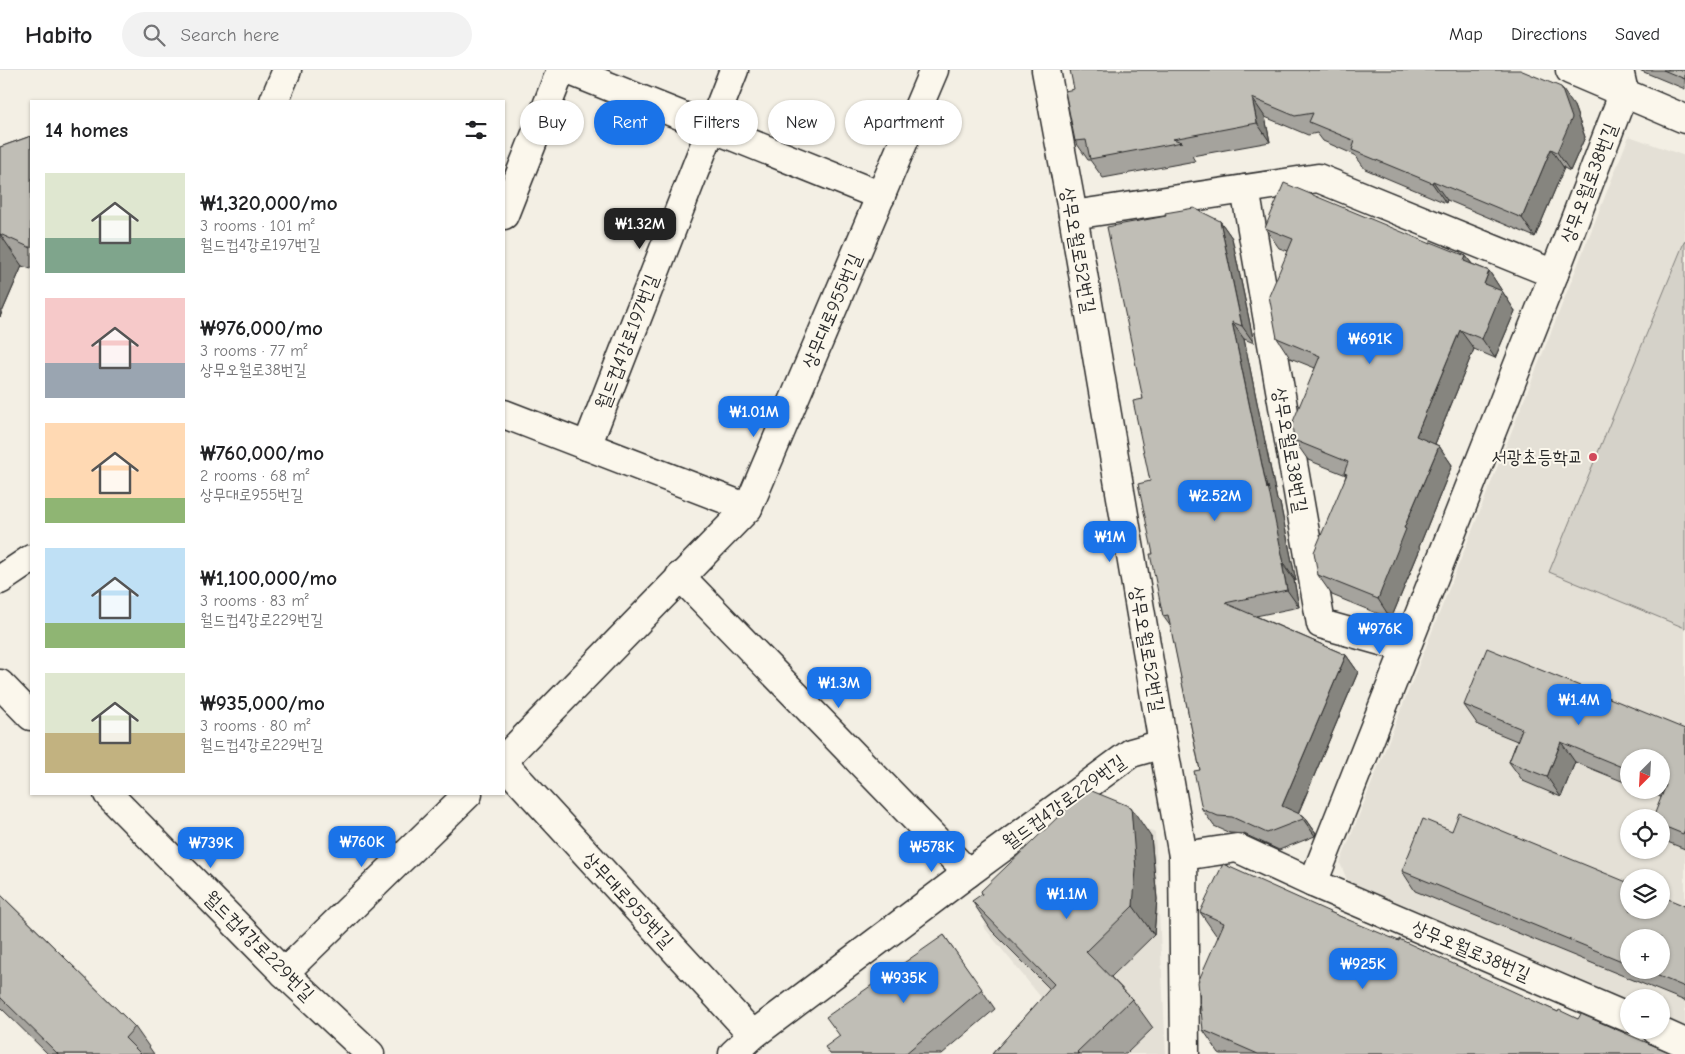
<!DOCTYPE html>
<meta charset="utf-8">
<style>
body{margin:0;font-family:"Comic Neue","Poor Story",sans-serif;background:#f2f2f2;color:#202124;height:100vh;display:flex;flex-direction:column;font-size:19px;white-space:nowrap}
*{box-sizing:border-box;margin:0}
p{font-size:16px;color:#757577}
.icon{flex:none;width:28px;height:28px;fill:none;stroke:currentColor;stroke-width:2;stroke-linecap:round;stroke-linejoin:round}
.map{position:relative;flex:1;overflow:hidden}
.side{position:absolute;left:30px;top:30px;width:475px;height:695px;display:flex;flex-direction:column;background:#fff;border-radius:0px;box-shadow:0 1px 4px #0004}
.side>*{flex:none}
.top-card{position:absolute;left:520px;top:30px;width:475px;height:45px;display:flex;gap:10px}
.needle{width:32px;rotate:204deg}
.fabs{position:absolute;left:1620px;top:679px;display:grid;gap:10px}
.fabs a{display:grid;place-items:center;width:50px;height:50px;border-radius:50%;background:#fff;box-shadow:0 1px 4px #0004;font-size:25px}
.price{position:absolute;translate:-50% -42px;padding:0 11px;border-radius:10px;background:#1a73e8;color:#fff;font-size:16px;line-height:32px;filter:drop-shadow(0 1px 2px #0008)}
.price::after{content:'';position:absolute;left:50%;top:30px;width:15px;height:11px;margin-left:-8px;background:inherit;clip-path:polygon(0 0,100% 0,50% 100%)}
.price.selected{background:#222;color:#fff}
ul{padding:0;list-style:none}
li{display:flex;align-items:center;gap:15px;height:125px;padding:0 15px}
li span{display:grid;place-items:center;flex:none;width:140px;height:100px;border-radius:0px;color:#555}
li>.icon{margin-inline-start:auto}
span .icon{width:60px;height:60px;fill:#fffc;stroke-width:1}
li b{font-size:21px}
h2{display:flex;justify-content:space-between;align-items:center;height:60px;padding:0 15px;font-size:21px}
.tag{padding:0 18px;border-radius:22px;background:#fff;box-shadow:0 1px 4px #0004;font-size:18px;line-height:45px}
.tag.selected{background:#1a73e8;color:#fff}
header{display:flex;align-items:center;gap:30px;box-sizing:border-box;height:70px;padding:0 25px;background:#fff;border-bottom:1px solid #e0e0e0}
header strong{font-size:24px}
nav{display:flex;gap:28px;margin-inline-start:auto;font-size:18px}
.search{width:350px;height:45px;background:#f2f2f2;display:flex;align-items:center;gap:12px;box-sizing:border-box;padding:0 18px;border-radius:28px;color:#757577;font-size:19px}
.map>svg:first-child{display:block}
.built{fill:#e4e0d6;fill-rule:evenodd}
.grass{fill:#d5d2c9;stroke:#807e7a}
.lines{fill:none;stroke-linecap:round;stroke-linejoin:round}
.street-casing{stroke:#2b2b2b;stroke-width:31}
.street{stroke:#fbf7ec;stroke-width:28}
.wall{fill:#a5a39d;stroke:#2b2b2b;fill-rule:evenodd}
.shaded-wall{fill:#86857f;stroke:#2b2b2b}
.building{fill:#c0beb6;stroke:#2b2b2b}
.poi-dot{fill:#d1495b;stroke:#fbf7ec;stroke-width:2}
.labels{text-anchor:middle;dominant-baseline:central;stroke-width:4;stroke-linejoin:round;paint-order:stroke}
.street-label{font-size:19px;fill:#2b2b2b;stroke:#fbf7ec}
.poi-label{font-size:19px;fill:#2b2b2b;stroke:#fbf7ec;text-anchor:end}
</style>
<header>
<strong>Habito</strong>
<div class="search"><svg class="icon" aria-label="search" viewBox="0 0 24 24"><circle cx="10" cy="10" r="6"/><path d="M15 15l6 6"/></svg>Search here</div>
<nav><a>Map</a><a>Directions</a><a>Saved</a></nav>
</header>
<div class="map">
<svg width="1685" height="984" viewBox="0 0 1685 984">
<rect width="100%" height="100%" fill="#f3efe4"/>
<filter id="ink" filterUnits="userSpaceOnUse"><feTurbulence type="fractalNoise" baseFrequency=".02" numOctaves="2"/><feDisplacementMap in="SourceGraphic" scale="10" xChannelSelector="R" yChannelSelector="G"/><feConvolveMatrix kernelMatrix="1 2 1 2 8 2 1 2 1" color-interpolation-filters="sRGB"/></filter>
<g filter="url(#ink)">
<!-- built -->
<g class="built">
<path d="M 1629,66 L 1685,86 L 1685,958 L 1661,948 L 1661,928 L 1629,928 L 1629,934 L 1350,817 L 1340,793 ZM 1629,688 L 1661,688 L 1661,720 L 1629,720 ZM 1629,748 L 1661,748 L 1661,780 L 1629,780 ZM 1629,808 L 1661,808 L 1661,840 L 1629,840 ZM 1629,868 L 1661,868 L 1661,900 L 1629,900 Z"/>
<polygon points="1109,742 1155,763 1166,984 1087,984 983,856"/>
</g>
<!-- grass -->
<polygon class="grass" points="1685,170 1685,558 1549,502"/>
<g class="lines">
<defs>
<g id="street">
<polyline points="568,0 881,126"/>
<polyline points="1046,0 1073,145 1163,674 1183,786 1185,984"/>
<polyline points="1570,0 1685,49"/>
<polyline points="1619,0 1624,22 1554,204 1313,813 1629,948"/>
<polyline points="274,31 287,0"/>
<polyline points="1245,119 1321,554 1406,578"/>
<polyline points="504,145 561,0"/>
<polyline points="1073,145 1318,108 1554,204"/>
<polyline points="504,344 748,438"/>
<polyline points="587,376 734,0"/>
<polyline points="680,506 968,803"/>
<polyline points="0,510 31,489"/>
<polyline points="0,614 31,646"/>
<polyline points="504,689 748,438 934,0"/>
<polyline points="504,694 753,965"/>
<polyline points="108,724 284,903 370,984"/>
<polyline points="1183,786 1237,778 1313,813"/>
<polyline points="284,903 468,724"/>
<polyline points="1656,960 1685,973"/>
<polyline points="733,984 753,965 968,803 1131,683 1163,674"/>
</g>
</defs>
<!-- street casing -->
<use href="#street" class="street-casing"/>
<!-- street -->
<use href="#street" class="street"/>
</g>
<!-- wall -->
<g class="wall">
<polygon points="1639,0 1685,0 1685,19"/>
<polygon points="1074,19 1574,36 1585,67 1570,101 1564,98 1535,167 1447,130 1446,133 1365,99 1355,85 1323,71 1317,63 1308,65 1265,47 1270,72 1192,86 1195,91 1103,108 1090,90 1088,90 1075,71"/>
<polygon points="31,66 31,199 22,196 0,247 0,77"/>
<polygon points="1166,146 1220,151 1232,168 1254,273 1244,269 1277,430 1280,433 1296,511 1294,510 1299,537 1256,546 1346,585 1358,602 1298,744 1304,746 1316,763 1315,766 1279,780 1244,764 1230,763 1214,756 1202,739 1200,700 1171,557 1163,546 1153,484 1150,411 1143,329"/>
<polygon points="1265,158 1431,174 1466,186 1472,194 1489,201 1515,241 1495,288 1474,279 1435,374 1439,376 1452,395 1419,477 1420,479 1391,549 1332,525 1318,505 1346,405 1308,390 1294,370 1315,298 1290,288 1277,268 1288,181 1279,178"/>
<polygon points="1464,635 1685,659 1685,779 1665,771 1661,765 1661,727 1644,720 1661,720 1661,688 1629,688 1629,714 1575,692 1561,727 1523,711 1509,692 1517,671 1478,655"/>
<path d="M 1452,761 L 1685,836 L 1685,931 L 1415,821 L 1402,801 ZM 1629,868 L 1661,900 L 1629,900 Z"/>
<polygon points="1151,767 1157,829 1154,865 1111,907 1132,929 1153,958 1126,984 992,984 1050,919 992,861 972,831"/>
<polygon points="0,824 135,957 154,984 48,984 0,937"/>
<polygon points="1200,842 1332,843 1558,942 1673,984 1221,984 1219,983 1203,960 1218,866 1216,865"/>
<polygon points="944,865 995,939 942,984 830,984 840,966"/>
</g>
<!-- shaded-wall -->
<g class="shaded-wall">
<polygon points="1561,17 1574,36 1585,67 1570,101 1557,82"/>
<polygon points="1252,28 1265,47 1270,72 1257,53"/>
<polygon points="1551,79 1564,98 1535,167 1522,148"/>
<polygon points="1433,111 1447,130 1446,133 1432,113"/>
<polygon points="1220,151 1232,168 1254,273 1242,256"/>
<polygon points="0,164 22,196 0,247"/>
<polygon points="1466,186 1480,205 1464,191"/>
<polygon points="1489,201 1515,241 1495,288 1482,269 1484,214"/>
<polygon points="1232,252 1244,269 1277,430 1280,433 1296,511 1284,494 1267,419"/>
<polygon points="1460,260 1474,279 1430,386 1416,366"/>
<polygon points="1439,376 1452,395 1419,477 1420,479 1391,549 1378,529 1404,458"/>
<polygon points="1282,493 1294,510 1299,537 1287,520"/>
<polygon points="1346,585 1358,602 1294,753 1282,736"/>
<polygon points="1561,672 1575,692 1561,727 1547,707"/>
<polygon points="1131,737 1151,767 1157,829 1154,865 1133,836"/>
<polygon points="1304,746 1316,763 1315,766 1303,749"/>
</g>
<!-- building -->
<g class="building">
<polygon points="1070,0 1520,0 1561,17 1572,48 1557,82 1551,79 1522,148 1433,111 1432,113 1352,80 1355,71 1309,52 1313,43 1295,46 1252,28 1257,53 1173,69 1182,72 1090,89 1086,70 1075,71 1065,21 1074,19"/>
<polygon points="1663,0 1685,0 1685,9"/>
<polygon points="31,66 31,178 0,164 0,165 0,77"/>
<polygon points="1284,113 1431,174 1431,172 1466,186 1464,191 1489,201 1484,214 1502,221 1482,269 1460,260 1416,366 1439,376 1404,458 1406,459 1378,529 1318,505 1314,482 1347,404 1344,403 1348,392 1294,370 1292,354 1320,286 1277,268 1269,226 1293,169 1265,158"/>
<polygon points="1194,138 1220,151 1242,256 1232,252 1267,419 1268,416 1284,494 1282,493 1287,520 1225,533 1346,585 1282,736 1304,746 1303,749 1267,763 1232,747 1218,746 1202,739 1194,701 1200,700 1168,545 1163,546 1150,484 1153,484 1138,414 1150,411 1133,331 1143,329 1107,157 1166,146 1165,143"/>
<polygon points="1487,578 1685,659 1685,759 1683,764 1661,755 1661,748 1653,748 1666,715 1661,713 1661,688 1629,688 1629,700 1561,672 1547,707 1509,692 1522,659 1464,635"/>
<polygon points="1087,719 1131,737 1136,800 1133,836 1086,882 1132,929 1077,982 1079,984 992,984 1054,914 972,831 982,824 981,821"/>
<polygon points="1459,743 1629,813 1629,840 1661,840 1661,826 1685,836 1685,917 1644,900 1661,900 1661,868 1629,868 1629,894 1402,801 1423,749 1452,761"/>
<polygon points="1223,794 1332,843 1399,871 1399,869 1558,942 1559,940 1578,949 1581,944 1673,984 1258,984 1203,960 1198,912 1224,853 1200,842"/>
<polygon points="0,824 135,957 125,968 141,984 58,984 0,927"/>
<polygon points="944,865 982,919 905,984 830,984 825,977 840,966 826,947"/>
</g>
</g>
<!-- markers -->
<circle class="poi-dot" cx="1593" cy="387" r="5"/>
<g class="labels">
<!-- street labels -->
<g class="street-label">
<text transform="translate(1589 113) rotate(-69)">상무오월로38번길</text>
<text transform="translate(1078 180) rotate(80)">상무오월로52번길</text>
<text transform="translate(832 241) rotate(-67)">상무대로955번길</text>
<text transform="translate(627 272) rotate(-69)">월드컵4강로197번길</text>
<text transform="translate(1290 380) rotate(80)">상무오월로38번길</text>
<text transform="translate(1147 579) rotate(80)">상무오월로52번길</text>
<text transform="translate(1064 732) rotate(-36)">월드컵4강로229번길</text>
<text transform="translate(628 830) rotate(47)">상무대로955번길</text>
<text transform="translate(259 876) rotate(45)">월드컵4강로229번길</text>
<text transform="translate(1471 881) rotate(23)">상무오월로38번길</text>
</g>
<!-- poi labels -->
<g class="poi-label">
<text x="1583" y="387">서광초등학교</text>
</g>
</g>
</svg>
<div class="fabs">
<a><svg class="needle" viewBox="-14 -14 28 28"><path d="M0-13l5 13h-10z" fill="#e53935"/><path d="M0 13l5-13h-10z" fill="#757577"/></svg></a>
<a><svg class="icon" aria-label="locate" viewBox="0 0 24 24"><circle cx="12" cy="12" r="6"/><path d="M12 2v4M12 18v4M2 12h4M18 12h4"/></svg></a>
<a><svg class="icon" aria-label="layers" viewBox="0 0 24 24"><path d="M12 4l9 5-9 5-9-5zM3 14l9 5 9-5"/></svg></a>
<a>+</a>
<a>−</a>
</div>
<b class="price selected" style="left:640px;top:180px">₩1.32M</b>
<b class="price" style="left:1370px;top:295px">₩691K</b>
<b class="price" style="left:754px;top:368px">₩1.01M</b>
<b class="price" style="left:1215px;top:452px">₩2.52M</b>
<b class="price" style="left:1110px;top:493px">₩1M</b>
<b class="price" style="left:1380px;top:585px">₩976K</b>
<b class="price" style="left:839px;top:639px">₩1.3M</b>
<b class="price" style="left:1579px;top:656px">₩1.4M</b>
<b class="price" style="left:362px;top:798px">₩760K</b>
<b class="price" style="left:211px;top:799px">₩739K</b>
<b class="price" style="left:932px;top:803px">₩578K</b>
<b class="price" style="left:1067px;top:850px">₩1.1M</b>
<b class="price" style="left:1363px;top:920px">₩925K</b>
<b class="price" style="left:904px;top:934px">₩935K</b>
<div class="top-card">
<a class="tag">Buy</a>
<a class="tag selected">Rent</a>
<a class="tag">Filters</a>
<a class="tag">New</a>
<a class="tag">Apartment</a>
</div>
<section class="side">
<h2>14 homes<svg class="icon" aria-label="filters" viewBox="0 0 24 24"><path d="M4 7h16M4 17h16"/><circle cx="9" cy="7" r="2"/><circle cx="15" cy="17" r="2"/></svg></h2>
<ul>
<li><span style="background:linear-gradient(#dfe7d0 65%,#7fa58c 0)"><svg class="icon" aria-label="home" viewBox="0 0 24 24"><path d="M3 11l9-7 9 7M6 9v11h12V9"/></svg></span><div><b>₩1,320,000/mo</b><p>3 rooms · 101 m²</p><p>월드컵4강로197번길</p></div></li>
<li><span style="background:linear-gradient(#f6c9c9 65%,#9aa5b1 0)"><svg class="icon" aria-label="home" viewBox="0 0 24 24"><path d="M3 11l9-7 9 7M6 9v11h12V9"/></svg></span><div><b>₩976,000/mo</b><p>3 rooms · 77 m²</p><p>상무오월로38번길</p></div></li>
<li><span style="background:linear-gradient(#ffd9b3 75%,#8fb573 0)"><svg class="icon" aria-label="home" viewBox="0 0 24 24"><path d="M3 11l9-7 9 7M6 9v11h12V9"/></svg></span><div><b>₩760,000/mo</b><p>2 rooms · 68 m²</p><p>상무대로955번길</p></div></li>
<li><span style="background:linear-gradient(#bfe0f5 75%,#8fb573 0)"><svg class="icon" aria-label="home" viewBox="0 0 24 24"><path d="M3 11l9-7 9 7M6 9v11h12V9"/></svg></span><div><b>₩1,100,000/mo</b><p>3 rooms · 83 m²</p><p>월드컵4강로229번길</p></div></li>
<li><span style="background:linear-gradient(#dfe7d0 60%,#c2b280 0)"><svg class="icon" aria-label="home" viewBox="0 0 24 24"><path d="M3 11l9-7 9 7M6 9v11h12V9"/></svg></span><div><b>₩935,000/mo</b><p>3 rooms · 80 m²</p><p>월드컵4강로229번길</p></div></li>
</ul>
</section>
</div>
